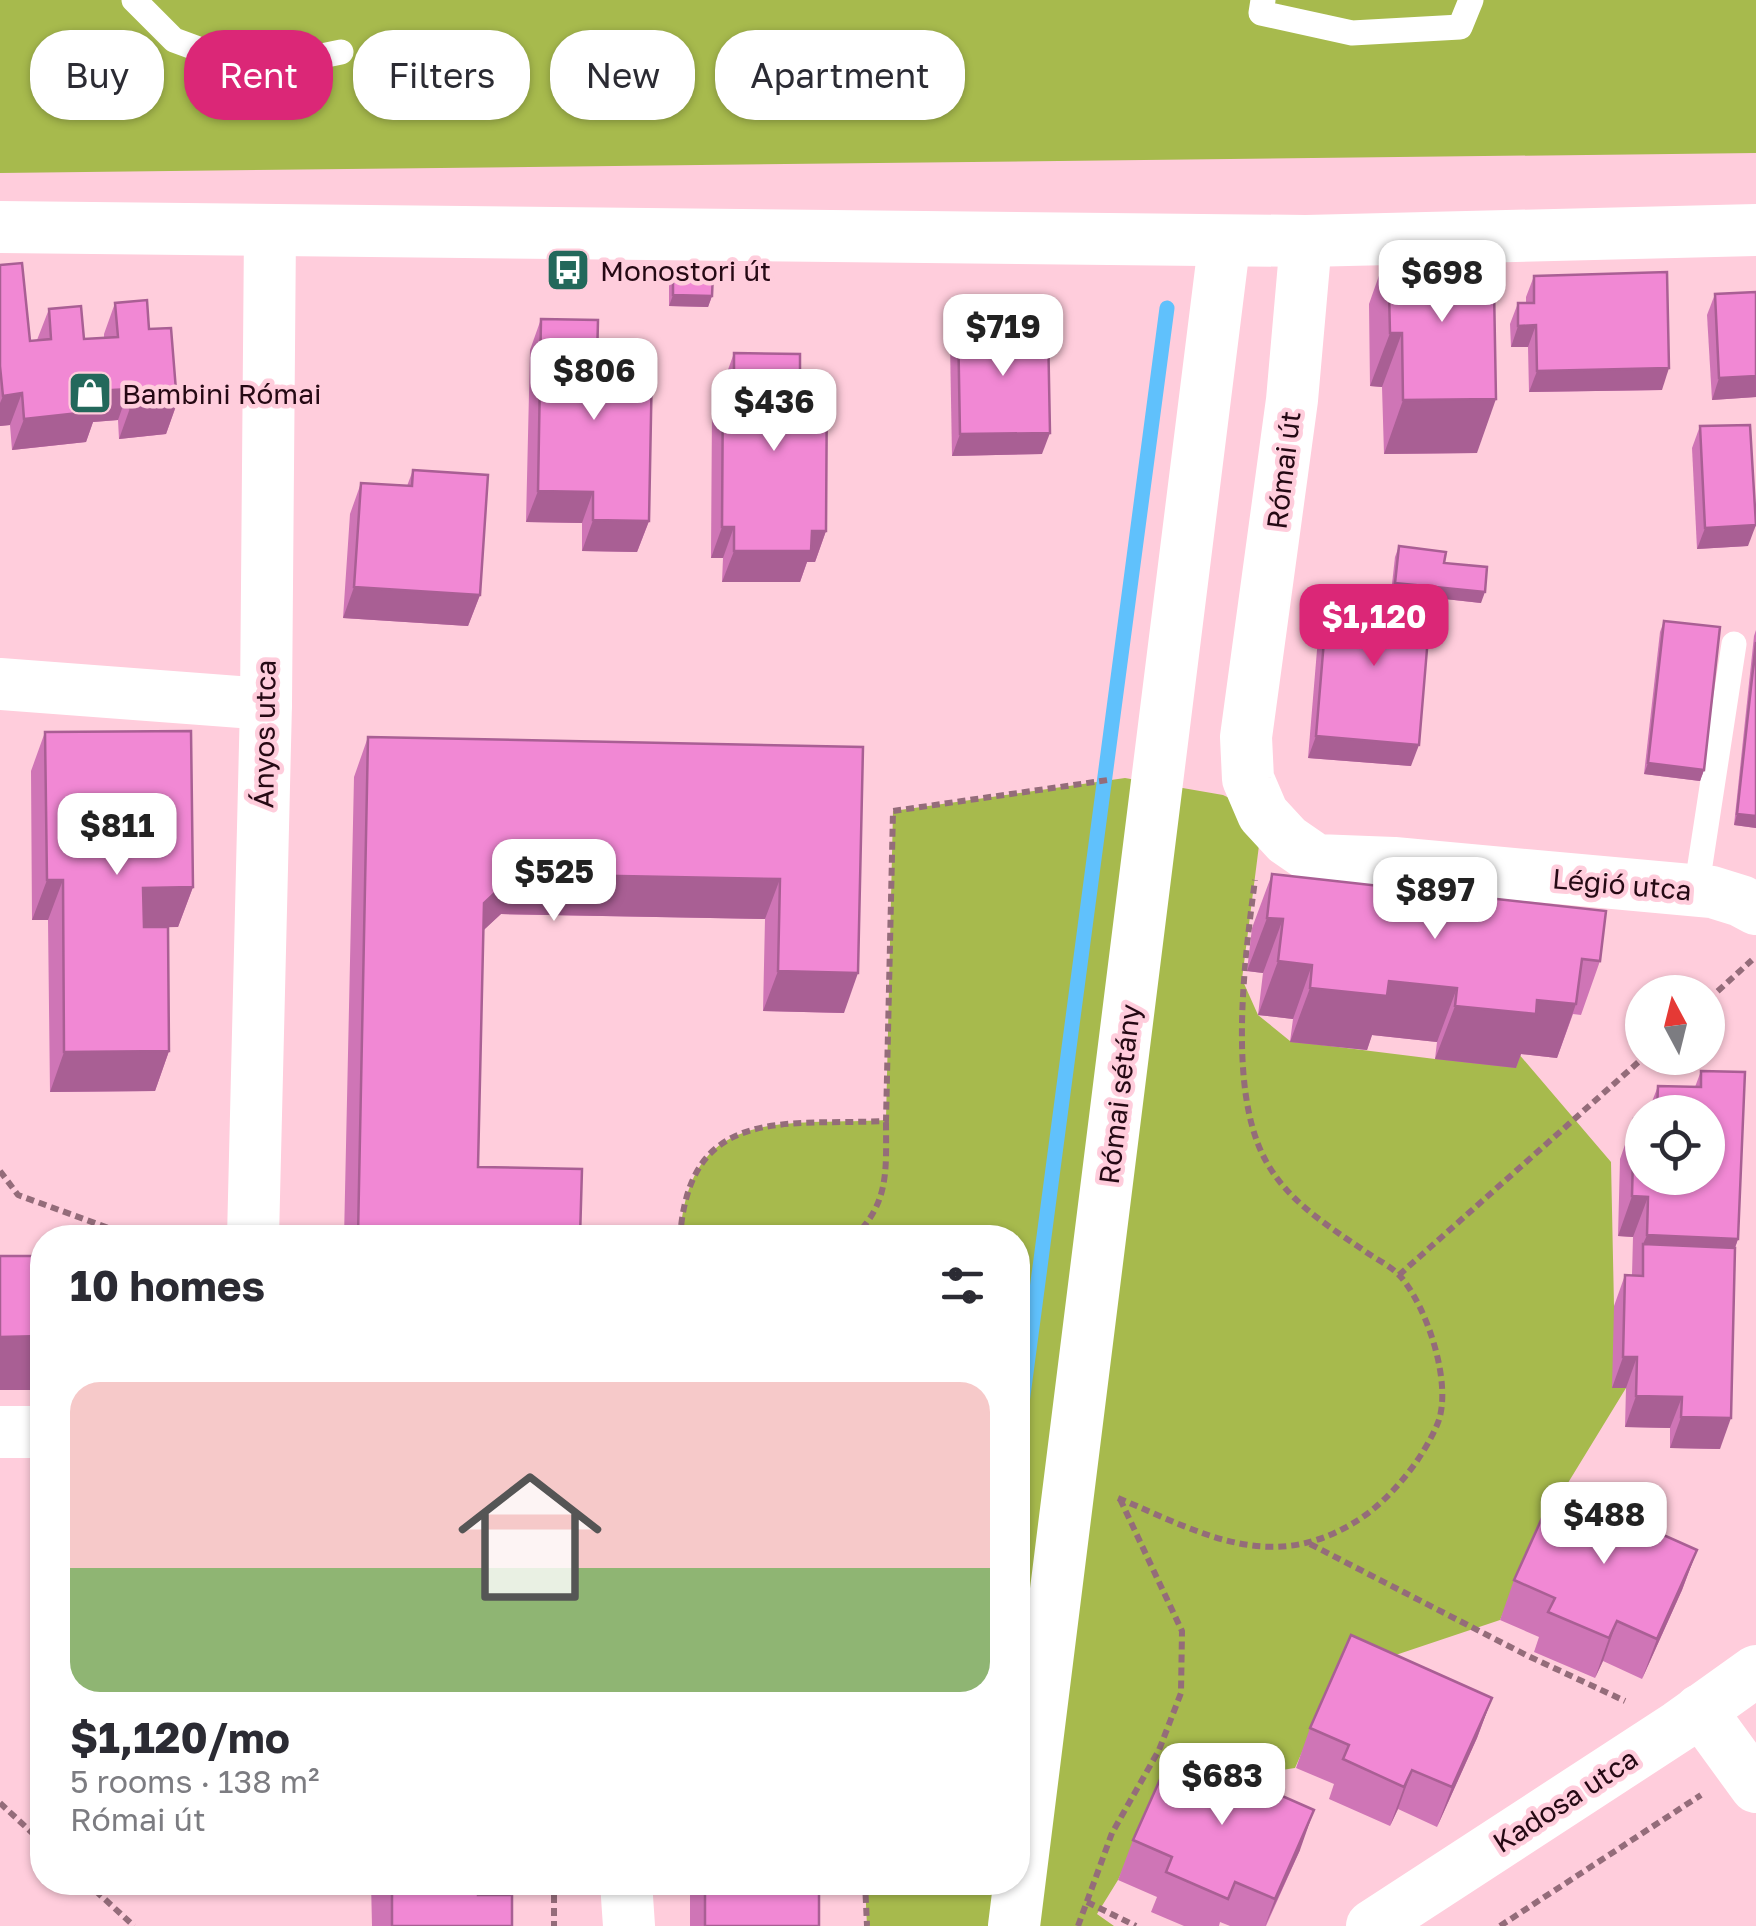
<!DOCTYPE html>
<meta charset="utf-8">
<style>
body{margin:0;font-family:"Golos Text",sans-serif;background:#f2f2f3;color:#2b2b33;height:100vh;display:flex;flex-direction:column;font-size:38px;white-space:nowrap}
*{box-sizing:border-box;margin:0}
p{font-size:32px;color:#7c7c81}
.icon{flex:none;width:55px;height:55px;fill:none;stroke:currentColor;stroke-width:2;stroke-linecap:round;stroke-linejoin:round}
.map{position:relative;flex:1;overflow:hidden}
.sheet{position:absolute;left:30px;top:1225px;width:1000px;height:670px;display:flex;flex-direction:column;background:#fff;border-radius:40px;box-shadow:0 2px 8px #0004}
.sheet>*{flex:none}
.guide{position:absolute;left:30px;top:30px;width:1000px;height:90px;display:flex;gap:20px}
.needle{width:65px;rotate:353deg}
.buttons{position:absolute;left:1625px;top:975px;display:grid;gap:20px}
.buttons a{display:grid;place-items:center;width:100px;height:100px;border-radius:50%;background:#fff;box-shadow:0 2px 8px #0004;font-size:50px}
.price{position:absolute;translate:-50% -85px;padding:0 22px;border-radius:20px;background:#fff;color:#222;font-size:32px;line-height:65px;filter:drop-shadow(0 2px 5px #0008)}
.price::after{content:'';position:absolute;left:50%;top:60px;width:30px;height:22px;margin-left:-15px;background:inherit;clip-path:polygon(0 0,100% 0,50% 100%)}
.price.on{background:#db2777;color:#fff}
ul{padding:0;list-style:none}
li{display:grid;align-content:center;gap:20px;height:530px;padding:0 40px}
li span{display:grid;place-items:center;height:310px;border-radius:30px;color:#555}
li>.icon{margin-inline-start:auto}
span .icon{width:180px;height:180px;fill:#fffc;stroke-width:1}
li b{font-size:42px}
h2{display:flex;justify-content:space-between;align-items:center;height:120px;padding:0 40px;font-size:42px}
.chip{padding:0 35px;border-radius:40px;background:#fff;box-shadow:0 2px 8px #0004;font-size:35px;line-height:90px}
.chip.on{background:#db2777;color:#fff}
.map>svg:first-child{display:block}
.green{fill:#a7ba4d}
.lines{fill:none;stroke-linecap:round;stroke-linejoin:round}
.stream{stroke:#60c1fc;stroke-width:15}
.path{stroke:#946c7a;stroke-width:6;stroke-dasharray:8 5;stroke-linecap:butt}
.lane{stroke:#fff;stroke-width:25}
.street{stroke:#fff;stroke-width:52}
.wall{fill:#cf75b6}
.shaded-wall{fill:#a95f94}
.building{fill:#f188d4;stroke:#a95f94;stroke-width:2.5}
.labels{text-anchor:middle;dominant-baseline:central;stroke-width:9;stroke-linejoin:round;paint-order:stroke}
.poi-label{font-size:28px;fill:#250914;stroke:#ffcddc;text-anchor:start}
.street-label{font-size:28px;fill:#250914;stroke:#ffcddc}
</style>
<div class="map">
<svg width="1756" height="1926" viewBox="0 0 1756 1926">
<rect width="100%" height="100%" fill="#ffcddc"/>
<!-- green -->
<g class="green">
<polygon points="0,0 1756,0 1756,153 0,173"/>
<path d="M 1125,778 L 1223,795 L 1263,814 L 1242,979 L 1258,1015 L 1290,1041 L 1435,1059 L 1518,1053 L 1611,1162 L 1614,1306 L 1626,1388 L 1541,1527 L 1500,1620 L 1336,1675 L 1295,1768 L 1160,1788 L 1118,1880 L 1097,1914 L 1114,1926 L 867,1926 L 865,1883 L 1018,1882 L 1018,1238 L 680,1238 C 689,1104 784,1126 886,1120 L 893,811 Z"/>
</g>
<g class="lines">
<!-- stream -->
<polyline class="stream" points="1018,1433 1167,308"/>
<!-- path -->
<g class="path">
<polyline points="1708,1000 1752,960"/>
<polyline points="0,1171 18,1195 136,1238"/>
<path d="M 680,1238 C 689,1104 784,1126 886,1121 L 893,811 L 1108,780"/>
<path d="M 853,1238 C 890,1203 886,1169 886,1121"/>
<polyline points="1399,1275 1643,1058"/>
<path d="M 1118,1498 C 1206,1535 1277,1578 1367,1514 C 1395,1493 1423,1458 1437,1425 C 1454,1387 1427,1306 1400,1276 C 1392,1267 1378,1260 1369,1254 C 1324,1223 1278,1196 1258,1144 C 1230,1072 1245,956 1255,880"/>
<polyline points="1310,1544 1526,1655 1625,1701"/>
<polyline points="0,1803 42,1842"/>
<polyline points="86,1882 134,1926"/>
<polyline points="554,1882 554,1926"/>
<polyline points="865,1882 867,1926"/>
<polyline points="1087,1902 1136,1926"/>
<polyline points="1078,1926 1112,1833 1159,1750 1181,1693 1182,1631 1120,1499"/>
<polyline points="1500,1926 1701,1795"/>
</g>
<!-- lane -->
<g class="lane">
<polyline points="134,0 174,40 223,58 273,66 341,52"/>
<polyline points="1263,0 1261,13 1352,33 1460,27 1471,0"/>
<polyline points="1696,891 1734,644"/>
</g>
<!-- street -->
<g class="street">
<polyline points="0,227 1306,241 1756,230"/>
<polyline points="1306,241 1292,400 1246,737 1248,779 1263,814 1287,840 1316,860 1394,863 1712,892 1741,901 1756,909"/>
<polyline points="0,684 266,704"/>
<polyline points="253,1238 266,704 270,231"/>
<polyline points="0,1432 42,1432"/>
<polyline points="1700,1710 1756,1787"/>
<polyline points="626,1882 629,1926"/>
<polyline points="1014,1926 1222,262"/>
<polyline points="1372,1926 1679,1726 1756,1671"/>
</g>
</g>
<!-- wall -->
<g class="wall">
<polygon points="1388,250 1477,453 1384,454 1382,387 1370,386 1369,304"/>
<polygon points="0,265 30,341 37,340 49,309 84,339 104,338 104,334 115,303 149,329 177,403 166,434 119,439 118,420 93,422 86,442 12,450 10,425 0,426"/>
<polygon points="673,271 712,296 708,307 669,306 669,282"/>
<polygon points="1534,276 1662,390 1529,392 1528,347 1511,347 1510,324 1518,303 1526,303 1526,297"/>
<polygon points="1756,292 1756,397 1712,400 1707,315 1715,294"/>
<polygon points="541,319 597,362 649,521 637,552 582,551 582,523 526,522 530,350"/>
<polygon points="958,322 1004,330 1042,454 952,456 950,343"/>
<polygon points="734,353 800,377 826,531 815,562 807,562 800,582 722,582 723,558 711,558 712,409 723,378 725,378"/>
<polygon points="1700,426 1748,546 1697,549 1692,448"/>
<polygon points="413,470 480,595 468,626 343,618 350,514 361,483 407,486"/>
<polygon points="1399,546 1444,563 1481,603 1391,593 1395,557"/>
<polygon points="1328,593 1411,766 1308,758 1320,614"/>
<polygon points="1664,621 1704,770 1700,781 1644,774 1660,632"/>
<polygon points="1756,630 1756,828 1734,825 1754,636"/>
<polygon points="45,732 193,887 178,927 168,927 169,1051 155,1091 50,1092 48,920 32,920 31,771"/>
<polygon points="368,737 863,747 844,1013 763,1011 765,919 501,914 483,930 478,1167 580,1238 344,1238 354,777"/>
<polygon points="1272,874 1600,961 1581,1015 1573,1014 1557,1058 1521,1054 1516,1068 1435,1059 1437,1042 1372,1035 1367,1050 1290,1042 1293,1019 1258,1015 1263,973 1247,971 1252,928"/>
<polygon points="1701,1071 1738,1239 1735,1248 1720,1449 1670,1448 1670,1428 1625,1427 1626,1388 1612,1388 1614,1306 1625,1275 1632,1275 1633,1237 1618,1236 1620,1159 1634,1119 1642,1178 1708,1112 1648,1112 1658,1086 1695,1087"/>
<polygon points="42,1256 42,1412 36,1412 35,1390"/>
<polygon points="1697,1550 1682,1590 1642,1679 1603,1661 1595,1678 1534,1652 1539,1637 1500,1620 1514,1580"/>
<polygon points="1492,1698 1477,1738 1437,1827 1398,1809 1390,1826 1329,1799 1334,1784 1296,1768 1310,1728"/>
<polygon points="1133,1840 1300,1850 1266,1926 1230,1926 1220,1922 1219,1926 1184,1926 1151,1912 1157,1897 1118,1880"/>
<polygon points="371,1882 478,1882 478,1895 512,1926 372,1926"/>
<rect x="690" y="1882" width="129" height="44"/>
</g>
<!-- shaded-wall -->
<g class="shaded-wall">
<polygon points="673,295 712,296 708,307 669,306"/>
<polygon points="1536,325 1528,347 1511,347 1518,326"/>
<polygon points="1390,333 1402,333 1382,387 1370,386"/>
<polygon points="1669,368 1662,390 1529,392 1537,371"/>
<polygon points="1756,376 1756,397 1712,400 1719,378"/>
<polygon points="129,389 118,420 93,422 86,442 12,450 24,419 95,391"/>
<polygon points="22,393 10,425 0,426 0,403 3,396"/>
<polygon points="1496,399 1477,453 1384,454 1403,400"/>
<polygon points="177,403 166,434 119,439 130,408"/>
<polygon points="1050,433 1042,454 952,456 960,434"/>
<polygon points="538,491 593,492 582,523 526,522"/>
<polygon points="593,520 649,521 637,552 582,551"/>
<polygon points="1756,525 1748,546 1697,549 1705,528"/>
<polygon points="722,527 734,527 723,558 711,558"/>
<polygon points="812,531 826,531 815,562 807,562 800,582 722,582 734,551"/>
<polygon points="1395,583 1485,592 1481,603 1391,593"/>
<polygon points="354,587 480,595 468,626 343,618"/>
<polygon points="1316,736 1419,745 1411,766 1308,758"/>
<polygon points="1648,763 1704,770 1700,781 1644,774"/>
<polygon points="1737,814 1756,816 1756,828 1734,825"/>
<polygon points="515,874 780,879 765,919 501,914 470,943 484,903"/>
<polygon points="47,880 63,880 48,920 32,920"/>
<polygon points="193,887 178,927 129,928 143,888"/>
<polygon points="1267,918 1283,919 1263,973 1247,971"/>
<polygon points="1278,961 1312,965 1293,1019 1258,1015"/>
<polygon points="778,971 858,973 844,1013 763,1011"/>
<polygon points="1389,981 1457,988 1437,1042 1372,1035 1367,1050 1290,1042 1310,988"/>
<polygon points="1537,1000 1576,1004 1557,1058 1521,1054 1516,1068 1435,1059 1455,1006"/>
<polygon points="169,1051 155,1091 50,1092 64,1052"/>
<polygon points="1632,1196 1648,1197 1633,1237 1618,1236"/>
<polygon points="1647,1235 1738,1239 1724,1279 1643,1244"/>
<polygon points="42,1336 42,1370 35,1390 0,1390 0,1337"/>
<polygon points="1623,1357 1637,1357 1626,1388 1612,1388"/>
<polygon points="42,1394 42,1412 36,1412"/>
<polygon points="1636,1396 1682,1397 1670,1428 1625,1427"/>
<polygon points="1681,1417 1731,1418 1720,1449 1670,1448"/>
<polygon points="1697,1550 1682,1590 1642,1679 1657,1639"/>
<polygon points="1617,1621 1603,1661 1595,1678 1609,1638"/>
<polygon points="1492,1698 1477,1738 1437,1827 1452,1787"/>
<polygon points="1412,1770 1398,1809 1390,1826 1404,1787"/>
<polygon points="1314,1810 1300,1850 1265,1926 1275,1899"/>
</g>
<!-- building -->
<g class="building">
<polygon points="1472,248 1473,288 1494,288 1496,399 1403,400 1402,333 1390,333 1388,250"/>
<polygon points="22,263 30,341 51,339 49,309 81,306 84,339 118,337 115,303 147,300 149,329 171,328 177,403 130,408 129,389 95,391 97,411 24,419 22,393 3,396 0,366 0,265"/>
<polygon points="673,271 713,272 712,296 673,295"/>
<polygon points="1667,272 1669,368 1537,371 1536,325 1518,326 1518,303 1534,303 1534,276"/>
<polygon points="1756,292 1756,376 1719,378 1715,294"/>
<polygon points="541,319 598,320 597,362 652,364 649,521 593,520 593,492 538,491"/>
<polygon points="1004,320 1004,330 1048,328 1050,433 960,434 958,322"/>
<polygon points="734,353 800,354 800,377 827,377 826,531 812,531 811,551 734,551 734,527 722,527 723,378 734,378"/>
<polygon points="1750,425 1756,525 1705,528 1700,426"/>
<polygon points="413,470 488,475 480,595 354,587 361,483 412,486"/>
<polygon points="1399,546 1446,552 1444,563 1487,567 1485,592 1395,583"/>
<polygon points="1328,593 1431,601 1419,745 1316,736"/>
<polygon points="1664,621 1720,627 1704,770 1648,763"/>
<polygon points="1756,642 1756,816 1737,814"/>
<polygon points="191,731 193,887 143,888 144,927 168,927 169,1051 64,1052 63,880 47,880 45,732"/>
<polygon points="368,737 863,747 858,973 778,971 780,879 515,874 484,903 478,1167 582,1169 580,1238 358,1236"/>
<polygon points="1272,874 1606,911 1600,961 1582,959 1576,1004 1537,1000 1536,1014 1455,1006 1457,988 1389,981 1387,996 1310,988 1312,965 1278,961 1283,919 1267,918"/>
<polygon points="1701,1071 1745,1072 1738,1239 1647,1235 1648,1197 1632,1196 1634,1119 1642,1120 1642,1178 1708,1178 1708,1112 1657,1112 1658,1086 1701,1087"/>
<polygon points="1643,1244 1735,1248 1731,1418 1681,1417 1682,1397 1636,1396 1637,1357 1623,1357 1625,1275 1643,1276"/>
<polygon points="0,1256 42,1256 42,1336 0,1337"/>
<polygon points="1556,1487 1697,1550 1657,1639 1617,1621 1609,1638 1548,1612 1555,1598 1514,1580"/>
<polygon points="1351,1635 1492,1698 1452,1787 1412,1770 1404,1787 1343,1759 1349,1745 1310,1728"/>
<polygon points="1174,1748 1314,1810 1275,1899 1235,1882 1228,1899 1166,1872 1172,1857 1133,1840"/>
<polygon points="392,1882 478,1882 478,1895 512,1895 512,1926 392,1926"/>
<rect x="705" y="1882" width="114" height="44"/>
</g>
<!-- icons -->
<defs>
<symbol id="bus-square" viewBox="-11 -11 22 22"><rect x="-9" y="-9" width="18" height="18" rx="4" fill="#23685b" stroke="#ffcddc"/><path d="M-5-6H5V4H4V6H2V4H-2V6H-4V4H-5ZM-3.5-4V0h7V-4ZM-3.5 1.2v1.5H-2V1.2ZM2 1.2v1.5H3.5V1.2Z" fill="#fff"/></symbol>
<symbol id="shop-square" viewBox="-11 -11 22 22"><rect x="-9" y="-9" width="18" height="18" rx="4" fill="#23685b" stroke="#ffcddc"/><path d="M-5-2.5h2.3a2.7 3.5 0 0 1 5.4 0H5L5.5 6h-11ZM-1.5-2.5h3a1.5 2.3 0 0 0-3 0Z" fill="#fff"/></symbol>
</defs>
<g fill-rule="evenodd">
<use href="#bus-square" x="543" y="245" width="50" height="50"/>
<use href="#shop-square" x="65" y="368" width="50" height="50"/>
</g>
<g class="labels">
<!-- poi labels -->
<g class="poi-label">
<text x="600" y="270">Monostori út</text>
<text x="122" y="393">Bambini Római</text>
</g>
<!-- street labels -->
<g class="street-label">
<text transform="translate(1283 470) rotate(-83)">Római út</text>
<text transform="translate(264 734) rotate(-89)">Ányos utca</text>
<text transform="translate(1622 884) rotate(5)">Légió utca</text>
<text transform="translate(1119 1094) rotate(-83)">Római sétány</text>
<text transform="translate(1565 1800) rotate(-33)">Kadosa utca</text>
</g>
</g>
</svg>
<div class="buttons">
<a><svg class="needle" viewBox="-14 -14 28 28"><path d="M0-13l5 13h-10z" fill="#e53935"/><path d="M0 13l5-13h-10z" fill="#7c7c81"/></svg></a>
<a><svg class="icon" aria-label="locate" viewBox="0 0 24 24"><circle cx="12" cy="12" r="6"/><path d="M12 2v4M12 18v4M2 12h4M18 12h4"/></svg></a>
</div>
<b class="price" style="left:1442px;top:325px">$698</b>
<b class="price" style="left:1003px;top:379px">$719</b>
<b class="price" style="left:594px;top:423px">$806</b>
<b class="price" style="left:774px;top:454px">$436</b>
<b class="price on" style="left:1374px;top:669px">$1,120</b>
<b class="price" style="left:117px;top:878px">$811</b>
<b class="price" style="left:554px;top:924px">$525</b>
<b class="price" style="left:1435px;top:942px">$897</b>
<b class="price" style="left:1604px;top:1567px">$488</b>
<b class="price" style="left:1222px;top:1828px">$683</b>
<div class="guide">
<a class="chip">Buy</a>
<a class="chip on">Rent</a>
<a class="chip">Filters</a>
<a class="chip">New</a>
<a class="chip">Apartment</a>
</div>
<section class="sheet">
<h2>10 homes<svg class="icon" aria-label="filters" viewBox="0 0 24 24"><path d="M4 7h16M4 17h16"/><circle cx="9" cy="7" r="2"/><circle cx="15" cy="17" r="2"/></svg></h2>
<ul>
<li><span style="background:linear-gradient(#f6c9c9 60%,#8fb573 0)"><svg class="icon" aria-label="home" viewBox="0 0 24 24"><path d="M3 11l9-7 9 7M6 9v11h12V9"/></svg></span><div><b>$1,120/mo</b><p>5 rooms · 138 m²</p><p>Római út</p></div></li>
</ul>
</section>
</div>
